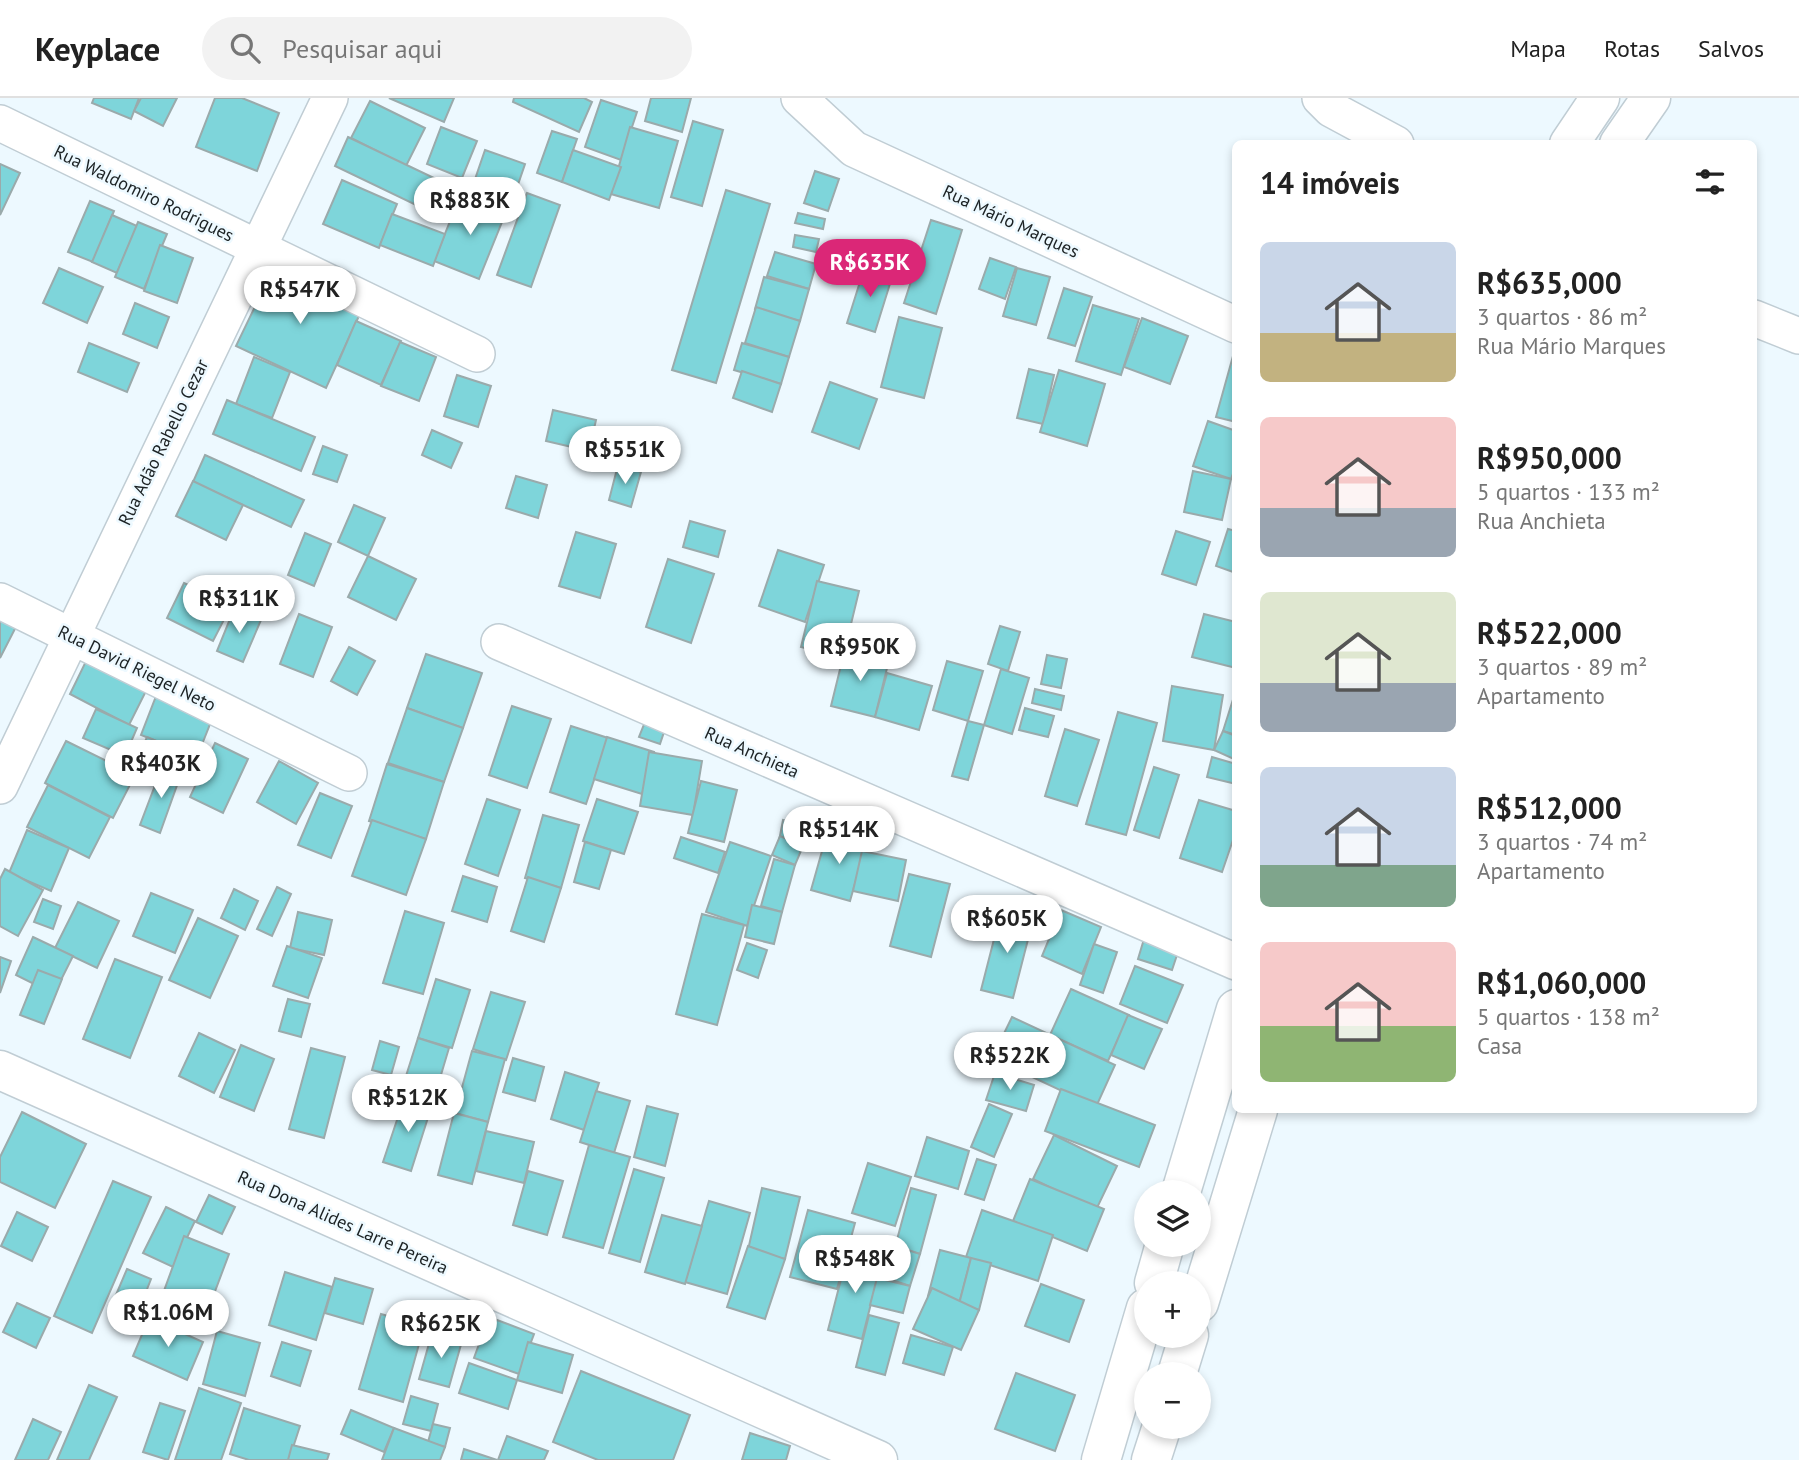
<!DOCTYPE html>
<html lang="pt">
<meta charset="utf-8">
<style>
body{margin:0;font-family:"PT Sans",sans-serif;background:#f2f2f2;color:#222;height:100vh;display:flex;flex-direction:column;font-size:26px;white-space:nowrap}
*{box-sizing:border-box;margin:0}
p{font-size:23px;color:#767676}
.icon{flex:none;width:38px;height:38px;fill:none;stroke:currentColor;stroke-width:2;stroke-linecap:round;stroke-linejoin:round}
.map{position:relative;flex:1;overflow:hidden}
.drawer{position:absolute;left:1232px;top:42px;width:525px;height:973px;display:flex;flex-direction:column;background:#fff;border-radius:10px;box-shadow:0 4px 10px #0003}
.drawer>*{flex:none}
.buttons{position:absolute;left:1134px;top:1082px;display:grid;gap:14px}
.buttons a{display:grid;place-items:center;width:77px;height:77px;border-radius:50%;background:#fff;box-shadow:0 4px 10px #0003;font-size:35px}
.price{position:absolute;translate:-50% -60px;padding:0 16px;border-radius:24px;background:#fff;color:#222;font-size:23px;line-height:46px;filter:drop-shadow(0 2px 4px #0008)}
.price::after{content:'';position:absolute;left:50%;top:42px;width:21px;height:16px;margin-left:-10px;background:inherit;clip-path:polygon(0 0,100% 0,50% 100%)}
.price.selected{background:#db2777;color:#fff}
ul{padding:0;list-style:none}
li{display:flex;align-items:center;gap:21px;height:175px;padding:0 28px}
li span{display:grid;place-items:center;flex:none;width:196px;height:140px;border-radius:10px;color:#555}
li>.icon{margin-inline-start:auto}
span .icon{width:84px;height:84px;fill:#fffc;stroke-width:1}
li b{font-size:30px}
h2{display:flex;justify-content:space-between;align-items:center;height:84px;padding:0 28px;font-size:30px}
header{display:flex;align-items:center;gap:42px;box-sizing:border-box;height:98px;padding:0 35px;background:#fff;border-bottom:2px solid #e0e0e0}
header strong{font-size:33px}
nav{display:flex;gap:38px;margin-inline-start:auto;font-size:24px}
.search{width:490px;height:63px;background:#f2f2f2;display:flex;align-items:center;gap:18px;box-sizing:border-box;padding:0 24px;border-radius:38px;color:#767676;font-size:26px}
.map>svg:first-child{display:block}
.building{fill:#7ed5da;stroke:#9aaaab;stroke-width:2}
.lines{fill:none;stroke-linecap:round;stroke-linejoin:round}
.minor-casing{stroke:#c0cdd4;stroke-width:38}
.tertiary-casing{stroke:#c0cdd4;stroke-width:41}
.secondary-casing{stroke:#c0cdd4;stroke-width:41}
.minor{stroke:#fff;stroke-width:35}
.tertiary{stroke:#fff;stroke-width:38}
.secondary{stroke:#fff;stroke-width:38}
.labels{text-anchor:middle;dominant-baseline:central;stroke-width:5;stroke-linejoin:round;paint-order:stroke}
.street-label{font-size:18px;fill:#1b2123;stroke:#edf9ff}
</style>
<header>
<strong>Keyplace</strong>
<div class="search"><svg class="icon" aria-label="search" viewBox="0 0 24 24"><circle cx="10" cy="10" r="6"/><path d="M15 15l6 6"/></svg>Pesquisar aqui</div>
<nav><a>Mapa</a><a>Rotas</a><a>Salvos</a></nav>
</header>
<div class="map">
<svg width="1799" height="1362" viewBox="0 0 1799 1362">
<rect width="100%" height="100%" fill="#edf9ff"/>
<!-- building -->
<g class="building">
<polygon points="94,0 139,0 131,21 92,5"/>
<polygon points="141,0 177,0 163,28 134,13"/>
<polygon points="215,0 242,0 279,15 257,73 196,49"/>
<polygon points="389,0 454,0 444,24"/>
<polygon points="514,0 584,0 592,4 579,34 513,4"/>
<polygon points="651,0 691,0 682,34 645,23"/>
<polygon points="601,2 637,14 621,62 585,49"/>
<polygon points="370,3 425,30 406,68 351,40"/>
<polygon points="693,23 723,32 702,108 671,99"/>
<polygon points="441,29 477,43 462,80 427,66"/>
<polygon points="630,29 678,43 659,110 611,96"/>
<polygon points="552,33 577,41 562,84 537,75"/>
<polygon points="348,39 457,91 443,120 335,68"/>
<polygon points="485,52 525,66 511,107 471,93"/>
<polygon points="573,52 621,69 609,102 562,84"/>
<polygon points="0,66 20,75 0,117"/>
<polygon points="815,73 839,81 828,113 804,105"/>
<polygon points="342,82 397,106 379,150 323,126"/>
<polygon points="726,92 770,106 716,285 672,272"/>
<polygon points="527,95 560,107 531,189 497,177"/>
<polygon points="461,96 506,114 479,181 434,163"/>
<polygon points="90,103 114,113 93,164 68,154"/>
<polygon points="798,115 825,121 823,131 795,125"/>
<polygon points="392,116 445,136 433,168 380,147"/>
<polygon points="112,117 137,128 117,175 92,164"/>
<polygon points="931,122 962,132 936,216 904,205"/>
<polygon points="138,124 167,136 144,191 115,179"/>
<polygon points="795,137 819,141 816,154 793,149"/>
<polygon points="160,147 193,160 177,205 144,193"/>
<polygon points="775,154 816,166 809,191 767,178"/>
<polygon points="990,160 1016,169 1005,201 979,191"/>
<polygon points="276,165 364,207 326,290 236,248"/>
<polygon points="865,168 893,176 875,234 847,225"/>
<polygon points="59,170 103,189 87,225 43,205"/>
<polygon points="1017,170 1050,179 1036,227 1003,218"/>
<polygon points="764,179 809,191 800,223 755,211"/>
<polygon points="1064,190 1092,199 1075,248 1048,240"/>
<polygon points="135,205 169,219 157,250 123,236"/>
<polygon points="1093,207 1139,221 1121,277 1076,263"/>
<polygon points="756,209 800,223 789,259 745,245"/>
<polygon points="899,219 942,230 924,300 881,289"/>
<polygon points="1142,220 1188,238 1170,286 1124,269"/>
<polygon points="356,223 401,243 381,287 337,267"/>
<polygon points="400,244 436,259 419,303 381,288"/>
<polygon points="89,245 139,265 127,294 78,274"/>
<polygon points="742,245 789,259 781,286 734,272"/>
<polygon points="1233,258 1236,259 1236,324 1216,319"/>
<polygon points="254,259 290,274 272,320 236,306"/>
<polygon points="1029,271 1054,277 1043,326 1017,320"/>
<polygon points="1059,272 1105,286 1087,348 1040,334"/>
<polygon points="742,273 781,286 772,314 733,300"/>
<polygon points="457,277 491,288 478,329 444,318"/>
<polygon points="830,284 877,301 859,351 812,334"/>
<polygon points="227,302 315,339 301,373 213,336"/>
<polygon points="553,312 596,322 589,353 546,343"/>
<polygon points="1208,323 1236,333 1236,367 1231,381 1193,368"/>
<polygon points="432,332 462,345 451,370 422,357"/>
<polygon points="323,348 347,357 337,384 313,376"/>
<polygon points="205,357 304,402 291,429 193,384"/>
<polygon points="618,367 641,374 631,409 609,402"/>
<polygon points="1193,373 1231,381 1222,422 1184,414"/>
<polygon points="516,378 547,387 538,420 506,410"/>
<polygon points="193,383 243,407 226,442 176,418"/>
<polygon points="354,407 385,420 368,458 338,444"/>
<polygon points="690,423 725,433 718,459 683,449"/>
<polygon points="1228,431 1236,433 1236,475 1216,468"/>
<polygon points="1176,433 1210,444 1196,487 1162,476"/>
<polygon points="576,434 616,446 600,500 559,488"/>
<polygon points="305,435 331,446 314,488 288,477"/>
<polygon points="778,452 824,467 805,524 759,508"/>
<polygon points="368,458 416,481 396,522 348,499"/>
<polygon points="668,461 714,476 691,545 646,529"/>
<polygon points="817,483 859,493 843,559 801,549"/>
<polygon points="184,485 231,508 213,543 167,520"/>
<polygon points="234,511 261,522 243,564 217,553"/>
<polygon points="0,514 19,523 0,560"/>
<polygon points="299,516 332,529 313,579 280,566"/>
<polygon points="1204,516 1236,524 1236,570 1192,559"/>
<polygon points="1000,528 1020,534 1008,573 988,566"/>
<polygon points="349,549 375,563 357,597 331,583"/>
<polygon points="845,551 889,562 875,619 831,608"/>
<polygon points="91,553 151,583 129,627 70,596"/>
<polygon points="426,556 482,575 463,630 407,610"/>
<polygon points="1047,557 1067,561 1061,590 1041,586"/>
<polygon points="947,563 983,573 968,623 933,612"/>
<polygon points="1001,571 1029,580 1012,636 984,627"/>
<polygon points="887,575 932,588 919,632 875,619"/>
<polygon points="1172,588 1223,597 1214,652 1163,643"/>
<polygon points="1035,591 1064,598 1061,612 1032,605"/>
<polygon points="1236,592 1236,637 1223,633"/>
<polygon points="158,593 214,616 197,659 141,637"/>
<polygon points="512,608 551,621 527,690 489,677"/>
<polygon points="407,610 463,630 444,684 388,665"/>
<polygon points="1025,610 1054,618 1048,639 1019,632"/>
<polygon points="96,611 137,630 125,658 83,640"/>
<polygon points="1118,614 1157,625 1126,737 1086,726"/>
<polygon points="968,623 984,627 968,682 952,678"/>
<polygon points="645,624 665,631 660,646 639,639"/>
<polygon points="571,628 608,640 586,706 550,694"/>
<polygon points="1065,631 1099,642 1077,708 1045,698"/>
<polygon points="1223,633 1236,638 1236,662 1214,652"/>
<polygon points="147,639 189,657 180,677 138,659"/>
<polygon points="607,639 654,654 642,696 594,681"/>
<polygon points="66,643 135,677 113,720 45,685"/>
<polygon points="215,645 248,661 223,715 190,699"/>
<polygon points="649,654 702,663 693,717 640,708"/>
<polygon points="1212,659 1236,666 1236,686 1207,679"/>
<polygon points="279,663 318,685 296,726 257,704"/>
<polygon points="387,666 444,684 426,741 369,723"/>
<polygon points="162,669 181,676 160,735 140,727"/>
<polygon points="1154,669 1179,677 1159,740 1134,732"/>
<polygon points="701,683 737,692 724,744 688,735"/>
<polygon points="48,687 110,719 89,760 27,729"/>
<polygon points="320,695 352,708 331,760 298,747"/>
<polygon points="487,701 520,712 498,778 465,766"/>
<polygon points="597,701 638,714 624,756 583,743"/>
<polygon points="1199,702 1236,713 1236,733 1222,774 1180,760"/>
<polygon points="543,717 579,727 561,790 525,780"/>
<polygon points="372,722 426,741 406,797 352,778"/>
<polygon points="783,722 807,728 803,748 779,743"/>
<polygon points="27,732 69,750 51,793 9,775"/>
<polygon points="828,732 867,743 850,803 811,792"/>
<polygon points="780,738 803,748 795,767 772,757"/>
<polygon points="681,739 725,754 718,775 674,760"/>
<polygon points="585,744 611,752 599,791 574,784"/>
<polygon points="730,744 771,758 747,828 706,814"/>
<polygon points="862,753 906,762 898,803 853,793"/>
<polygon points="774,761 795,767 782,814 761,808"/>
<polygon points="5,771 43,792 18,838 0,828 0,781"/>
<polygon points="909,776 950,786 931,859 890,848"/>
<polygon points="463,778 497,789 487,824 452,813"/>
<polygon points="528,779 561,790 544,844 511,833"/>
<polygon points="277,789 291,796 272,838 257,831"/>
<polygon points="234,791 258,803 245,832 221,820"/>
<polygon points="151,795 193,812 175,855 133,838"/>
<polygon points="43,801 61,808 53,831 34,824"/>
<polygon points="78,804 119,823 97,870 55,850"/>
<polygon points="752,807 782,814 774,846 745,839"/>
<polygon points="1061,812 1101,829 1082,876 1042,858"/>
<polygon points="405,813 444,825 423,896 383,885"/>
<polygon points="298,814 332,822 324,857 290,850"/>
<polygon points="1001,814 1033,822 1013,900 981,892"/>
<polygon points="702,816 744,827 717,927 676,916"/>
<polygon points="198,820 238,838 210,900 169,882"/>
<polygon points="33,839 73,858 54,896 16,877"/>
<polygon points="1144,841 1179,851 1172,872 1138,861"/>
<polygon points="747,845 767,852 758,880 737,872"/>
<polygon points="1094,846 1117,854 1103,895 1080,887"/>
<polygon points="287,848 322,860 308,900 273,888"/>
<polygon points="0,859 11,863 0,895"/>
<polygon points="115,861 162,879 130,960 83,941"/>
<polygon points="1135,868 1183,887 1167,925 1120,906"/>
<polygon points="38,872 62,881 44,926 20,917"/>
<polygon points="436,881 470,892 452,950 418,940"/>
<polygon points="1071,891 1129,917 1108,963 1050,937"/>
<polygon points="491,894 525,904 506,962 473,951"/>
<polygon points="288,901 310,906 301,939 279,933"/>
<polygon points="1128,917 1162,931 1144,971 1111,957"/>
<polygon points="1012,919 1115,967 1096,1009 992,960"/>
<polygon points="199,935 235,952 214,995 179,978"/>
<polygon points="418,940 449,950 432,1007 400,997"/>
<polygon points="380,943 399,949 391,977 372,972"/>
<polygon points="241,947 274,961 254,1013 220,999"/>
<polygon points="311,950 345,959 324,1040 289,1031"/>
<polygon points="472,953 505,961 488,1024 455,1015"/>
<polygon points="513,960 544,969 535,1003 503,994"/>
<polygon points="565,974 599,985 584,1032 551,1021"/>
<polygon points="995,975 1034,987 1026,1013 986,1002"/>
<polygon points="1061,991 1155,1027 1139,1069 1045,1033"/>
<polygon points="596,993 630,1003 614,1055 580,1044"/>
<polygon points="405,998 432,1007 411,1073 383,1064"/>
<polygon points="989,1006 1012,1016 994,1059 971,1049"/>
<polygon points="647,1008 678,1016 665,1068 634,1059"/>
<polygon points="22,1014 86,1046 55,1110 0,1084 0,1059"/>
<polygon points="454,1015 488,1024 472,1086 438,1077"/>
<polygon points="486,1033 534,1044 524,1085 476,1073"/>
<polygon points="1054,1037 1117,1068 1096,1112 1033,1081"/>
<polygon points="927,1039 969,1053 958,1091 915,1078"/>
<polygon points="589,1047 630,1059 603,1150 563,1139"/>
<polygon points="977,1061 996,1067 984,1102 965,1096"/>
<polygon points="868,1065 911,1079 895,1128 852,1115"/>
<polygon points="634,1071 664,1080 640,1164 609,1155"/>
<polygon points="528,1073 563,1083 547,1137 513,1127"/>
<polygon points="1030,1081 1104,1111 1087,1153 1013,1123"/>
<polygon points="113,1083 151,1099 92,1235 54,1218"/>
<polygon points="762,1090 800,1099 785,1161 748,1152"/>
<polygon points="911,1090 936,1097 920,1156 895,1149"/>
<polygon points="209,1097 235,1109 222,1136 196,1124"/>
<polygon points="709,1103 750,1115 727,1196 685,1184"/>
<polygon points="166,1109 195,1123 173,1169 143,1155"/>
<polygon points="808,1112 855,1125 837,1191 790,1179"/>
<polygon points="982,1112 1053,1137 1038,1183 966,1159"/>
<polygon points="17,1114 48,1129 32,1163 1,1148"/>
<polygon points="662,1117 702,1128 685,1186 645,1174"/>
<polygon points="184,1138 229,1156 202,1228 157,1212"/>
<polygon points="748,1148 785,1161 765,1221 727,1209"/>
<polygon points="896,1148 920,1156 910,1188 886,1180"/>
<polygon points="940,1152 971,1160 959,1206 928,1198"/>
<polygon points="848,1154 882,1162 862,1241 828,1232"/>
<polygon points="971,1160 991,1165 979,1212 959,1206"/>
<polygon points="127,1171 151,1181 138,1214 113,1204"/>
<polygon points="285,1174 332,1189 316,1242 269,1227"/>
<polygon points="335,1180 373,1191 363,1226 325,1215"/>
<polygon points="877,1180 910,1188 903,1215 870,1207"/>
<polygon points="1041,1186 1084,1202 1069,1244 1025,1228"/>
<polygon points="932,1190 979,1212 961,1252 913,1231"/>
<polygon points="17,1205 50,1220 36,1250 3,1234"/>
<polygon points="381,1216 424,1228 403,1304 359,1291"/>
<polygon points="869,1217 899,1225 885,1277 856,1269"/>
<polygon points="489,1219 534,1236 519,1276 474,1260"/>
<polygon points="149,1220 203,1244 187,1282 133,1258"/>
<polygon points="217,1233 260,1245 245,1298 203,1286"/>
<polygon points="432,1235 462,1243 449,1289 419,1281"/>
<polygon points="911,1237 953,1249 944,1277 903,1265"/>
<polygon points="282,1244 311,1253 300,1288 271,1278"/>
<polygon points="528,1244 573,1257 562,1295 517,1282"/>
<polygon points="469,1265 517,1282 508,1311 459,1295"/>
<polygon points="581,1273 690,1317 673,1362 598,1362 553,1344"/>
<polygon points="1016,1275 1075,1297 1055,1353 995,1331"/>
<polygon points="89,1287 117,1299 89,1362 57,1362"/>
<polygon points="199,1290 241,1305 221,1362 175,1362"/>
<polygon points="411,1298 438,1306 431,1333 403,1326"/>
<polygon points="160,1305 185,1313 168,1362 143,1354"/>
<polygon points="244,1310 300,1328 289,1362 249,1362 230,1356"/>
<polygon points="351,1312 394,1330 384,1354 341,1336"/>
<polygon points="33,1321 61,1334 48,1362 15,1362"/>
<polygon points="433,1326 450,1330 445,1349 428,1344"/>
<polygon points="394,1330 445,1349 440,1362 382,1362"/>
<polygon points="750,1335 790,1348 786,1362 742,1362"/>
<polygon points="507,1338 548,1353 544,1362 498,1362"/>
<polygon points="292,1347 329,1356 327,1362 288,1362"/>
<polygon points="464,1351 497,1362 461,1362"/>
</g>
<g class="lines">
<defs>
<g id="minor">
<polyline points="799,0 854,51 1236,227"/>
<polyline points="1320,0 1331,11 1396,46"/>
<polyline points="0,25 477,256"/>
<polyline points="1754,220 1799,238"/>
<polyline points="0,503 349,675"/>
<polyline points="499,544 1236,864"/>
<polyline points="0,688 330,0"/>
</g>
<polyline id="tertiary" points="0,972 878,1362"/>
<g id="secondary">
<polyline points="1569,46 1600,0"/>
<polyline points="1619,46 1651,0"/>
<polyline points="1181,1094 1236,911"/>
<polyline points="1154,1185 1165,1146"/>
<polyline points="1199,1205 1258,1012"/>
<polyline points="1177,1276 1189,1237"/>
<polyline points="1101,1362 1146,1210"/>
<polyline points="1151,1362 1162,1328"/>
</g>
</defs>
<!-- minor casing -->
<use href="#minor" class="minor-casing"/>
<!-- tertiary casing -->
<use href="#tertiary" class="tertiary-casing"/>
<!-- secondary casing -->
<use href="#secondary" class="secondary-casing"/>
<!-- minor -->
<use href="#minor" class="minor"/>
<!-- tertiary -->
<use href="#tertiary" class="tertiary"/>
<!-- secondary -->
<use href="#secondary" class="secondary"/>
</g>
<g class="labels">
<!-- street labels -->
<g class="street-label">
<text transform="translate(144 95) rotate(26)">Rua Waldomiro Rodrigues</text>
<text transform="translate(1011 123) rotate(25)">Rua Mário Marques</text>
<text transform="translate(163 344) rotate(-64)">Rua Adão Rabello Cezar</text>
<text transform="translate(137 570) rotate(26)">Rua David Riegel Neto</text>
<text transform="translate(752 654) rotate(24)">Rua Anchieta</text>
<text transform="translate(343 1124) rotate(24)">Rua Dona Alides Larre Pereira</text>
</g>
</g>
</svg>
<div class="buttons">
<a><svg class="icon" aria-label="layers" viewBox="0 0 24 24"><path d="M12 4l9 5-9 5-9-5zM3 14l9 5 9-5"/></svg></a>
<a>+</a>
<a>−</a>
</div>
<b class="price" style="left:470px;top:139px">R$883K</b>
<b class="price selected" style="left:870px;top:201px">R$635K</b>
<b class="price" style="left:300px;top:228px">R$547K</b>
<b class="price" style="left:625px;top:388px">R$551K</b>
<b class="price" style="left:239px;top:537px">R$311K</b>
<b class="price" style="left:860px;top:585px">R$950K</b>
<b class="price" style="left:161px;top:702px">R$403K</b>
<b class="price" style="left:839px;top:768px">R$514K</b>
<b class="price" style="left:1007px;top:857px">R$605K</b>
<b class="price" style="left:1010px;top:994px">R$522K</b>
<b class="price" style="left:408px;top:1036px">R$512K</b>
<b class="price" style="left:855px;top:1197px">R$548K</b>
<b class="price" style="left:168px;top:1251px">R$1.06M</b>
<b class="price" style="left:441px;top:1262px">R$625K</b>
<section class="drawer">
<h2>14 imóveis<svg class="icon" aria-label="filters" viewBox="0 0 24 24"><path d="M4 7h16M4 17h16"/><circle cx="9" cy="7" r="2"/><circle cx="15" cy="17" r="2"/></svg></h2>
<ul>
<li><span style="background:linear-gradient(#c9d6e8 65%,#c2b280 0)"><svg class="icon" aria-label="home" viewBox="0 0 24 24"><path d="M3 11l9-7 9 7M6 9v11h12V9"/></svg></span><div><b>R$635,000</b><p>3 quartos · 86 m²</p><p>Rua Mário Marques</p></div></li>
<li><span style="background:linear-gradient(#f6c9c9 65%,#9aa5b1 0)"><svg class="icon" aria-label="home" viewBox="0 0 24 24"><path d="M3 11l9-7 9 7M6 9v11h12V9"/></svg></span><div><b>R$950,000</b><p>5 quartos · 133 m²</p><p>Rua Anchieta</p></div></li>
<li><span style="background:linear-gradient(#dfe7d0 65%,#9aa5b1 0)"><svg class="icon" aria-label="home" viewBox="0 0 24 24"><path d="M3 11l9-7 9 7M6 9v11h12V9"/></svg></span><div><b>R$522,000</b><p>3 quartos · 89 m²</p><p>Apartamento</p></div></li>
<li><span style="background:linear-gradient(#c9d6e8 70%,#7fa58c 0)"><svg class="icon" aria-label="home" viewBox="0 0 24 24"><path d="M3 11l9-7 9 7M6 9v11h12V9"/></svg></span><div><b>R$512,000</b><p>3 quartos · 74 m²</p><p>Apartamento</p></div></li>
<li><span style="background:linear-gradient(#f6c9c9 60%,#8fb573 0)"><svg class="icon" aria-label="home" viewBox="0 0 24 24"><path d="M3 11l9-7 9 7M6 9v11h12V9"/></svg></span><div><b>R$1,060,000</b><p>5 quartos · 138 m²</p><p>Casa</p></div></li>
</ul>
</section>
</div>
